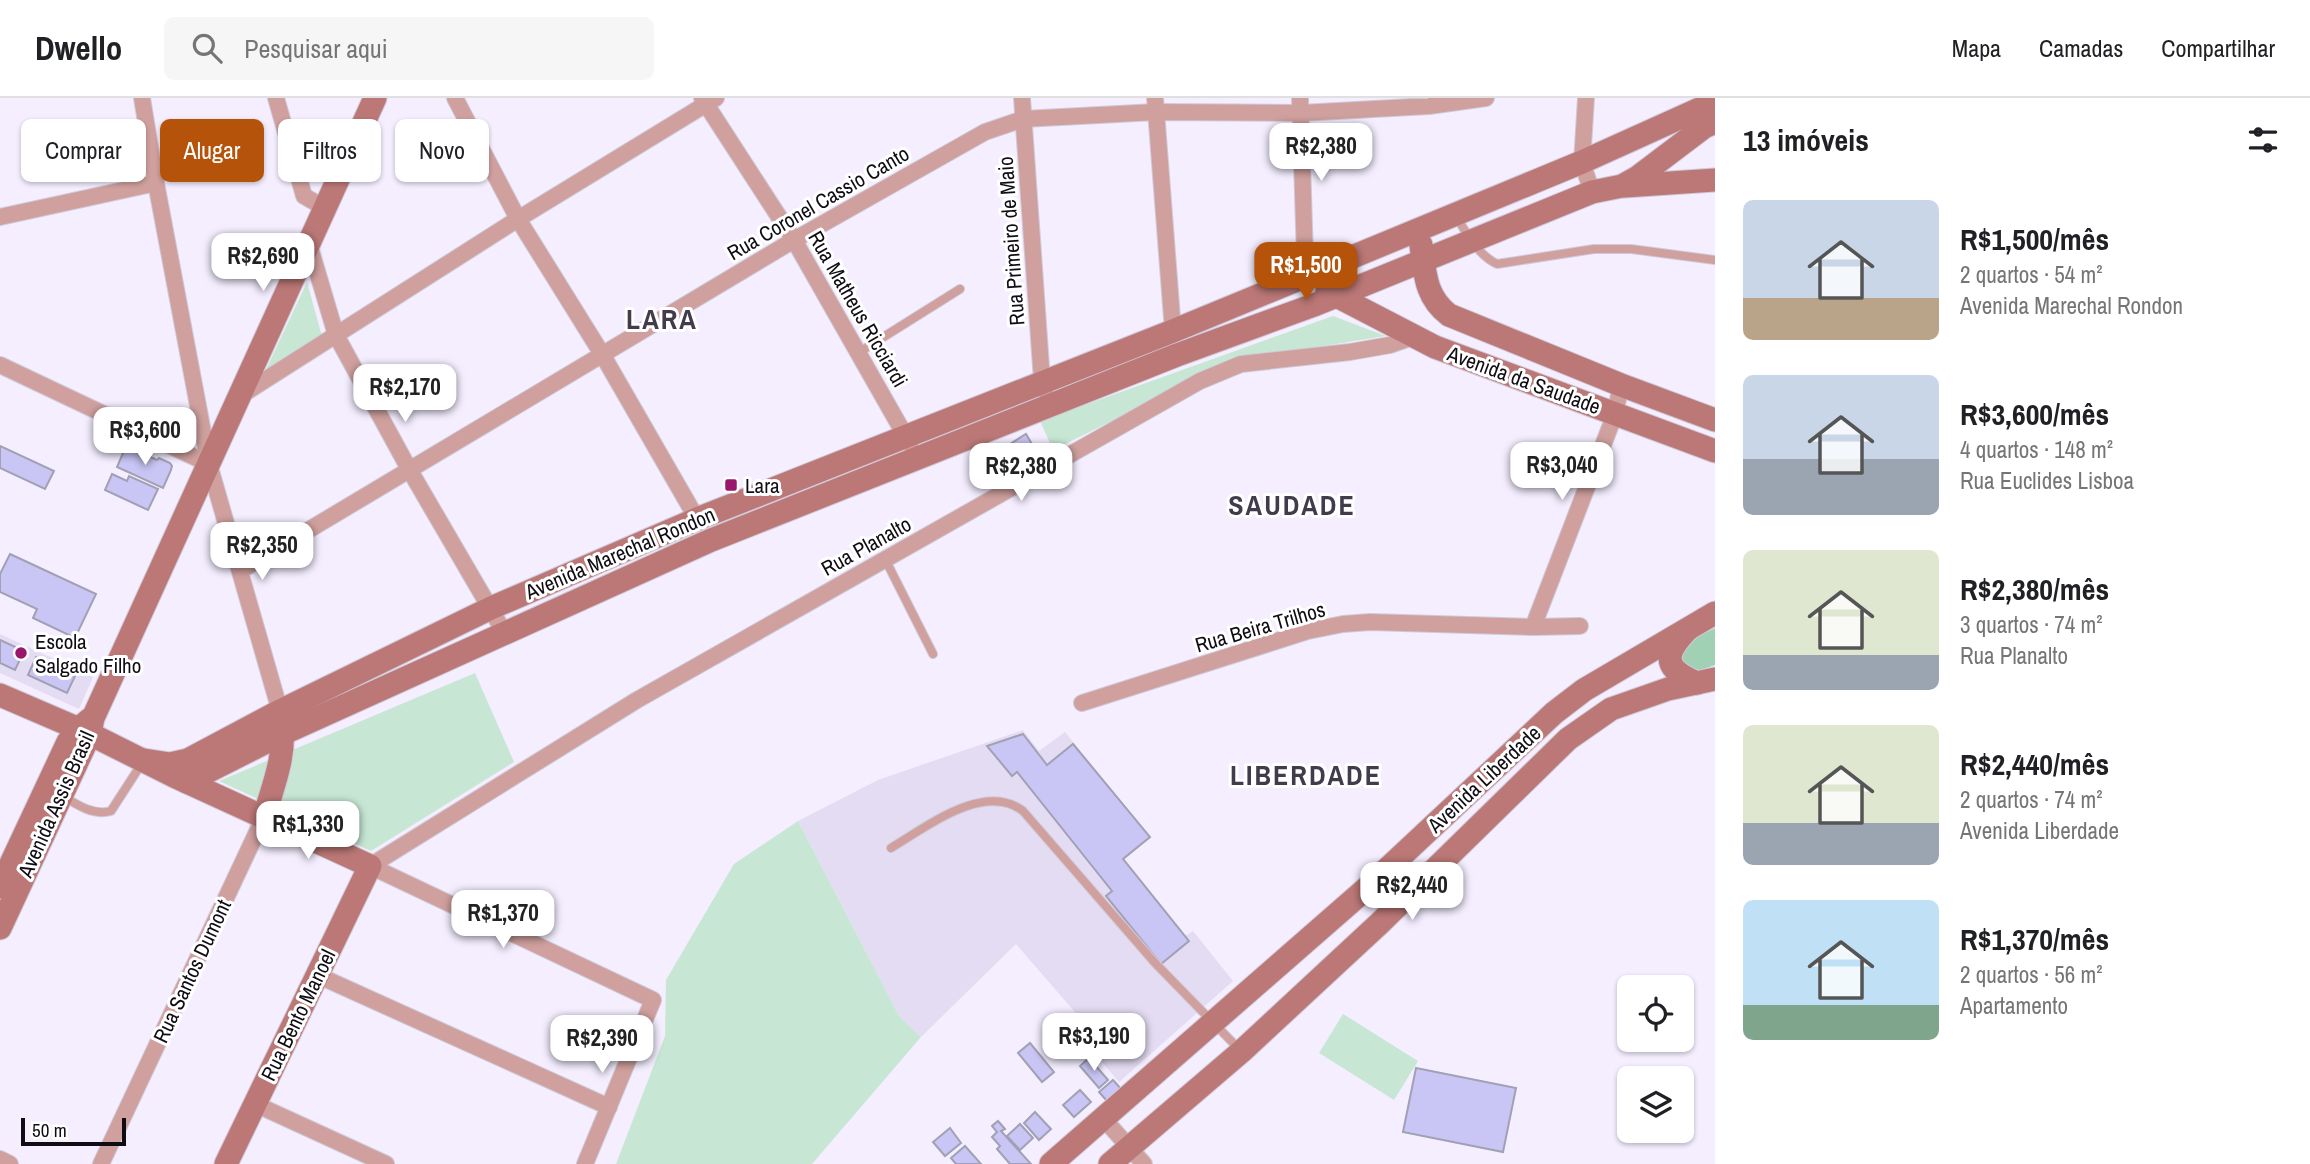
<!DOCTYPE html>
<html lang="pt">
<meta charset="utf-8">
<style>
body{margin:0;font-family:"Archivo Narrow",sans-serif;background:#f6f6f6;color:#202124;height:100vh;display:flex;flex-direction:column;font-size:26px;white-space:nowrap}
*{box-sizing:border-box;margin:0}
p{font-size:23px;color:#757577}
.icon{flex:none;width:38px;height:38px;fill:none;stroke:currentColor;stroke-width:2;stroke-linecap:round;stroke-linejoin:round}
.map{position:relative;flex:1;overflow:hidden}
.drawer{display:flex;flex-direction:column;background:#fff;width:595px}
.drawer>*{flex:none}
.top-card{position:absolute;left:21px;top:21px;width:665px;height:63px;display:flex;gap:14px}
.tools{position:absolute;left:1617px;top:877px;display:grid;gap:14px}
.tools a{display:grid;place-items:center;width:77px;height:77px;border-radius:10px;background:#fff;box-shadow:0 2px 5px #0004;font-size:35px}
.scale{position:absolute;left:21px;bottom:18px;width:105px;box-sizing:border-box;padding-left:7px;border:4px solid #0f0d13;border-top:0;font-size:19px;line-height:24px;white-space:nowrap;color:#0f0d13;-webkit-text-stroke:5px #fff;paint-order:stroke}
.price{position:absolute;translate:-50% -60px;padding:0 16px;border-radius:14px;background:#fff;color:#222;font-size:23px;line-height:46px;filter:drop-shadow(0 2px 4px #0008)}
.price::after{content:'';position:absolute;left:50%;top:42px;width:21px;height:16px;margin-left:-10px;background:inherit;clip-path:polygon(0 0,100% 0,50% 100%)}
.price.current{background:#b45309;color:#fff}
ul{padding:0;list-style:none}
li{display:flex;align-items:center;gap:21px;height:175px;padding:0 28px}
li span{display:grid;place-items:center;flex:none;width:196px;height:140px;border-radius:10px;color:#555}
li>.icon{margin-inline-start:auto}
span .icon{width:84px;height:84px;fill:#fffc;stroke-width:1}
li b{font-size:30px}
h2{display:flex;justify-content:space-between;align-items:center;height:84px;padding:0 28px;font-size:30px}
.pill{padding:0 24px;border-radius:10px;background:#fff;box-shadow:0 2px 5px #0004;font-size:24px;line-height:63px}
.pill.current{background:#b45309;color:#fff}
header{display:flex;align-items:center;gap:42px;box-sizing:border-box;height:98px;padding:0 35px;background:#fff;border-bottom:2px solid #e0e0e0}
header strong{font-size:33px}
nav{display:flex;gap:38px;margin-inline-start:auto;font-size:24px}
.search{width:490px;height:63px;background:#f6f6f6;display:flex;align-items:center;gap:18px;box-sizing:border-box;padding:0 24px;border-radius:10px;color:#757577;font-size:26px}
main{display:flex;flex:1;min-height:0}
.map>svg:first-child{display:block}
.built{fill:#e4dcf2}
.green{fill:#c7e7d4}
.forest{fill:#a1d1b5}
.building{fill:#c9c5f4;stroke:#a2a0b4;stroke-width:2}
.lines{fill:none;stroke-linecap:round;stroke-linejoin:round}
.lane-casing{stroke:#cfcad9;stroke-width:10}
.street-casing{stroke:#cfcad9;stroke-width:18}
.secondary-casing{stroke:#cfcad9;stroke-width:25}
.lane{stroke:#cfa09e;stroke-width:8}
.street{stroke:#cfa09e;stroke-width:16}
.secondary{stroke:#bb7876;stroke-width:23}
.poi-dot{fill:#99166a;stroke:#fff;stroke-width:2.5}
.labels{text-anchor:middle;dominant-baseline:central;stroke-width:6;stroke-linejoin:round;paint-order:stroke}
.street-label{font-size:21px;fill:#0f0d13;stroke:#fff}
.poi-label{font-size:21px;fill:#0f0d13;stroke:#fff;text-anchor:start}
.district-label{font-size:28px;font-weight:bold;letter-spacing:2px;fill:#423b4c;stroke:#fff}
</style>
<header>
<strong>Dwello</strong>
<div class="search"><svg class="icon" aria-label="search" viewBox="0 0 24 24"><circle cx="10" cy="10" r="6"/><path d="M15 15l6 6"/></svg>Pesquisar aqui</div>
<nav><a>Mapa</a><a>Camadas</a><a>Compartilhar</a></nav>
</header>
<main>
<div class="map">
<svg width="1715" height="1066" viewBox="0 0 1715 1066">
<rect width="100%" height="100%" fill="#f4eeff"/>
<!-- built -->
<g class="built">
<polygon points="0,536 93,579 79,611 0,575"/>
<polygon points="1023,632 1039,653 1065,634 1150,739 1124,762 1185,838 1193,833 1233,883 1119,984 1091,951 1100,943 1016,846 921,939 899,918 798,723 878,682"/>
</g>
<!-- green -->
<g class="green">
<polygon points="307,184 323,242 262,280"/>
<polygon points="1333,218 1386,238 1235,262 1053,352 1040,323"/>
<polygon points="475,575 514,664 371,753 219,683"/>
<polygon points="798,723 899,918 921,939 812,1066 616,1066 665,938 666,882 734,766"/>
<polygon points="1343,916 1418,963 1394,1002 1319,955"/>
</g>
<!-- forest -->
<polygon class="forest" points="1715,530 1715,567 1693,575 1682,570 1679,551 1687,543"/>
<!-- building -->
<g class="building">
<polygon points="1026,336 1036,353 993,379 980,358 996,348 999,353"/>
<polygon points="0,348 54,373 45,391 0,370"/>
<polygon points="126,348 157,362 159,360 170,365 172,368 171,372 163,390 117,369"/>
<polygon points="112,376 127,383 129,378 158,391 148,412 105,392"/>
<polygon points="10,456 96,496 75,540 33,520 37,511 0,494 0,476"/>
<polygon points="0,542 24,553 15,572 0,565"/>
<polygon points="36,559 75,578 67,595 28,577"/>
<polygon points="1023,636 1047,667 1073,646 1150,739 1123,761 1189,843 1161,866 1106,798 1112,793 1017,674 1012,678 987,648"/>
<polygon points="1030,945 1054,974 1042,984 1018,955"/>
<polygon points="1089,960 1108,982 1099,990 1080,968"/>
<polygon points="1416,970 1516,990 1503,1054 1403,1034"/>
<polygon points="1113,982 1121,991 1107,1003 1099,994"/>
<polygon points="1080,992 1091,1004 1074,1019 1063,1007"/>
<polygon points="1035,1014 1051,1031 1039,1042 1024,1025"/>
<polygon points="998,1023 1005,1031 1001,1033 1031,1066 1010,1066 997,1051 1000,1048 992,1039 997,1034 992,1028"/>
<polygon points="1020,1026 1033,1040 1020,1052 1007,1038"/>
<polygon points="950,1030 961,1045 945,1058 933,1044"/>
<polygon points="965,1048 981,1066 956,1066 951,1060"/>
</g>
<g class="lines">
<defs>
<g id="lane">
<path d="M 1456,118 C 1466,135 1478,157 1497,166 L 1594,151 L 1631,151 L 1715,162"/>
<polyline points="858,255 960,191"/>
<polyline points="885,461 933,556"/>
<path d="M 63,698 C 77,707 94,718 111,713 L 142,665"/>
<path d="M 891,750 C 925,730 984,683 1023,713 L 1155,865 L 1239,951"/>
</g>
<g id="street">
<polyline points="142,0 156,85 209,366 280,613"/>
<polyline points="276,0 304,98 325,110"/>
<polyline points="455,0 518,121 602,256 697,421"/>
<polyline points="702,0 794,142 910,346"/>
<polyline points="1022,0 1042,283 1045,293"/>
<polyline points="1155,0 1173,233"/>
<polyline points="1300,0 1305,160 1311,176"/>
<polyline points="1586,0 1582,64 1592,94"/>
<polyline points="0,119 156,85"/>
<polyline points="309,146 336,237 409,371 504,534"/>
<polyline points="0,267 209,366"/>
<polyline points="240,298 518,121 716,0"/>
<polyline points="240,473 794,142 985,34 1023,21 1156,14 1301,15 1429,8 1486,0"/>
<polyline points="1533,529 1615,316 1621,287"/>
<polyline points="1082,605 1308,533 1343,526 1370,524 1533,529 1580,528"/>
<polyline points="370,768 637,602 1200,283 1241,266 1350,254 1390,247 1413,239"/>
<polyline points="370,768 653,902 585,1066"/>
<polyline points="317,877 609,1009"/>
<polyline points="255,1006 386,1066"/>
<polyline points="1103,1020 1144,1066"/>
<polyline points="0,1061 10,1066"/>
<polyline points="101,1066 264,719"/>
</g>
<g id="secondary">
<polyline points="1625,88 1715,82"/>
<path d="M 1421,147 C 1425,175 1425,199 1449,217 L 1621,287 L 1715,322"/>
<polyline points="1327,193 1435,249 1715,353"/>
<path d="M 1686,533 C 1662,559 1665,571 1697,585"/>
<polyline points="0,597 86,634 176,679 370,768 226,1066"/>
<polyline points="144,662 170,666 188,662 280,613 491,510 697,421 1173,233 1311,176 1582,64 1715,4"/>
<polyline points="187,684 284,635 709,443 1177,257 1314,207 1592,94 1622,88 1638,79 1704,29 1715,24"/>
<path d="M 264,719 C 273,688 287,655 281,623"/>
<polyline points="0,789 68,644 78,631 90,621"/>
<polyline points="0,830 90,636 93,620 375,0"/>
<polyline points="1051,1066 1368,789 1554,615 1584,592 1715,515"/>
<polyline points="1110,1066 1242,953 1381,824 1568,641 1611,611 1668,591 1715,581"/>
</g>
</defs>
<!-- lane casing -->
<use href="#lane" class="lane-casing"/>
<!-- street casing -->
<use href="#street" class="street-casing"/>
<!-- secondary casing -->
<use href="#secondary" class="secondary-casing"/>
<!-- lane -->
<use href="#lane" class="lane"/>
<!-- street -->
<use href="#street" class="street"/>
<!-- secondary -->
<use href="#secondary" class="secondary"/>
</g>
<!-- markers -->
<g class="poi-dot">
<rect x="724" y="380" width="14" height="14" rx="3.5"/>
<circle cx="21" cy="555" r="7"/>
</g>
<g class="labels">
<!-- street labels -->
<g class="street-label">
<text transform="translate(818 105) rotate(-30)">Rua Coronel Cassio Canto</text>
<text transform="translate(1011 143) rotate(-94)">Rua Primeiro de Maio</text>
<text transform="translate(858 211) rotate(60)">Rua Matheus Ricciardi</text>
<text transform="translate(1524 282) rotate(20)">Avenida da Saudade</text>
<text transform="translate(866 448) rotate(-29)">Rua Planalto</text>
<text transform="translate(620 455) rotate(-23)">Avenida Marechal Rondon</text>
<text transform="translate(1260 529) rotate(-16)">Rua Beira Trilhos</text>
<text transform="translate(1484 681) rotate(-43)">Avenida Liberdade</text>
<text transform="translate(56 706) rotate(-66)">Avenida Assis Brasil</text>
<text transform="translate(192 873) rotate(-65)">Rua Santos Dumont</text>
<text transform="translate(298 917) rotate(-64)">Rua Bento Manoel</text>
</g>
<!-- poi labels -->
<g class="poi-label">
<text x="745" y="387">Lara</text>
<text x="35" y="543">Escola<tspan x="35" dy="24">Salgado Filho</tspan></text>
</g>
<!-- district labels -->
<g class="district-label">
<text x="662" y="221">LARA</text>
<text x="1292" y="407">SAUDADE</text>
<text x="1306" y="677">LIBERDADE</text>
</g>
</g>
</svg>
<div class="tools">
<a><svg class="icon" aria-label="locate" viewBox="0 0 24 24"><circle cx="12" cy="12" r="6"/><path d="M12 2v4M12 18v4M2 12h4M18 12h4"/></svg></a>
<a><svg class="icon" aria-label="layers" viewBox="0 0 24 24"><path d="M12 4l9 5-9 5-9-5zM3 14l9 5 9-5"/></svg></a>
</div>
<div class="scale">50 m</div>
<b class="price" style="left:1321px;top:85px">R$2,380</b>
<b class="price" style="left:263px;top:195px">R$2,690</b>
<b class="price current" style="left:1306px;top:204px">R$1,500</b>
<b class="price" style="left:405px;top:326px">R$2,170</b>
<b class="price" style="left:145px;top:369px">R$3,600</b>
<b class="price" style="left:1562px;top:404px">R$3,040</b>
<b class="price" style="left:1021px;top:405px">R$2,380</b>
<b class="price" style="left:262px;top:484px">R$2,350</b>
<b class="price" style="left:308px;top:763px">R$1,330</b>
<b class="price" style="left:1412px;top:824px">R$2,440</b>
<b class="price" style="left:503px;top:852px">R$1,370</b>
<b class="price" style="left:1094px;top:975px">R$3,190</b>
<b class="price" style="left:602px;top:977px">R$2,390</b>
<div class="top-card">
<a class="pill">Comprar</a>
<a class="pill current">Alugar</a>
<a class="pill">Filtros</a>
<a class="pill">Novo</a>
</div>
</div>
<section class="drawer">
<h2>13 imóveis<svg class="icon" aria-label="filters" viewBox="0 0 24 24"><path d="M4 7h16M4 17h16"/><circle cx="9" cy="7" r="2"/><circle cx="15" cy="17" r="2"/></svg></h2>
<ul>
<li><span style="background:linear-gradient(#c9d6e8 70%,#b9a48a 0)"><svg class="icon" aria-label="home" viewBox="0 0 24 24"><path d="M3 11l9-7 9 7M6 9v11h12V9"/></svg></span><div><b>R$1,500/mês</b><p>2 quartos · 54 m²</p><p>Avenida Marechal Rondon</p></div></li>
<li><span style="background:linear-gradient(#c9d6e8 60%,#9aa5b1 0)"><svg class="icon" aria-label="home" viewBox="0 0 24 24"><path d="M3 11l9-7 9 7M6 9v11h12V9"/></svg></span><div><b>R$3,600/mês</b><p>4 quartos · 148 m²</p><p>Rua Euclides Lisboa</p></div></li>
<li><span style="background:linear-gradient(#dfe7d0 75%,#9aa5b1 0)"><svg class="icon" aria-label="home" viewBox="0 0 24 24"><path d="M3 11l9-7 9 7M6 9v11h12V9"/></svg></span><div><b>R$2,380/mês</b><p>3 quartos · 74 m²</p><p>Rua Planalto</p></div></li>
<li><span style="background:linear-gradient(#dfe7d0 70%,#9aa5b1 0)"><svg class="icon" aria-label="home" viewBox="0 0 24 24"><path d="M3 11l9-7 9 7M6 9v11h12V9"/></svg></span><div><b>R$2,440/mês</b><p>2 quartos · 74 m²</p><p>Avenida Liberdade</p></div></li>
<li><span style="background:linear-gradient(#bfe0f5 75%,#7fa58c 0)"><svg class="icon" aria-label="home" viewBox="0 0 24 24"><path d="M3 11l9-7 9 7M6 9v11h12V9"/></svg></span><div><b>R$1,370/mês</b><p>2 quartos · 56 m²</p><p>Apartamento</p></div></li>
</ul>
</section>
</main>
